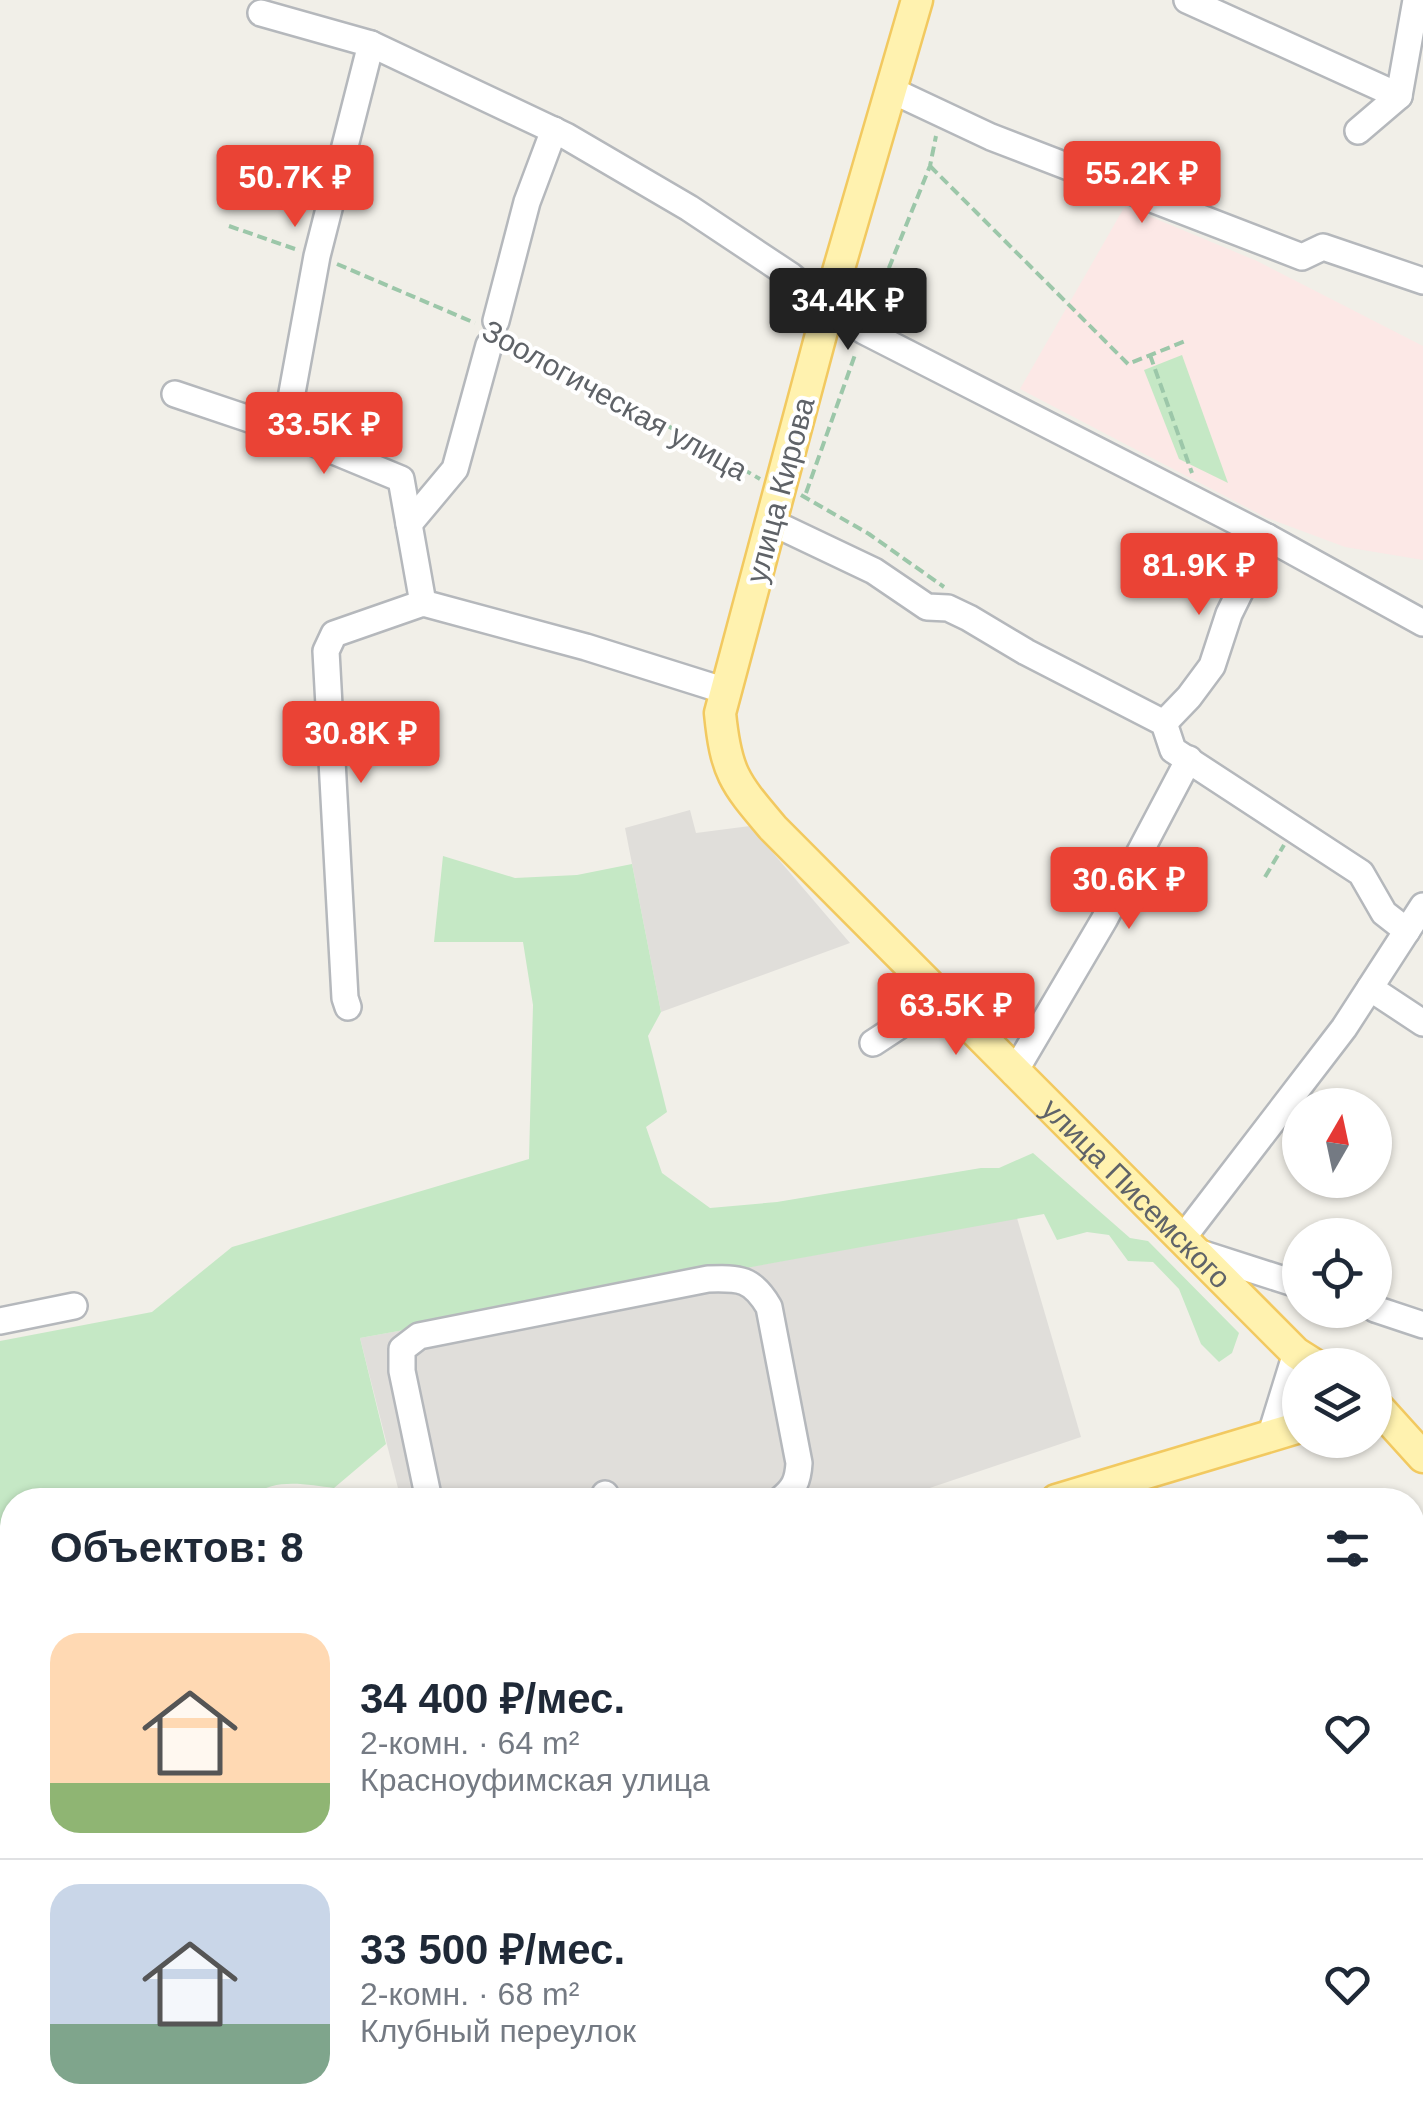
<!DOCTYPE html>
<html lang="ru">
<meta charset="utf-8">
<style>
body{margin:0;font-family:Arial,sans-serif;background:#f6f6f7;color:#1f2937;height:100vh;display:flex;flex-direction:column;font-size:38px;white-space:nowrap}
*{box-sizing:border-box;margin:0}
p{font-size:32px;color:#747a83}
.icon{flex:none;width:55px;height:55px;fill:none;stroke:currentColor;stroke-width:2;stroke-linecap:round;stroke-linejoin:round}
.map{position:relative;flex:1;overflow:hidden}
.panel{position:absolute;left:0px;top:1488px;width:1425px;height:642px;display:flex;flex-direction:column;background:#fff;border-radius:40px 40px 0 0;box-shadow:0 2px 8px #0004}
.panel>*{flex:none}
.needle{width:65px;rotate:9deg}
.tools{position:absolute;left:1282px;top:1088px;display:grid;gap:20px}
.tools a{display:grid;place-items:center;width:110px;height:110px;border-radius:50%;background:#fff;box-shadow:0 2px 8px #0004;font-size:50px}
.price{position:absolute;translate:-50% -85px;padding:0 22px;border-radius:10px;background:#ea4335;color:#fff;font-size:32px;line-height:65px;filter:drop-shadow(0 2px 5px #0008)}
.price::after{content:'';position:absolute;left:50%;top:60px;width:30px;height:22px;margin-left:-15px;background:inherit;clip-path:polygon(0 0,100% 0,50% 100%)}
.price.current{background:#222;color:#fff}
ul{padding:0;list-style:none}
li{display:flex;align-items:center;gap:30px;height:250px;padding:0 50px}
li+li{border-top:2px solid #e0e1e3}
li span{display:grid;place-items:center;flex:none;width:280px;height:200px;border-radius:30px;color:#555}
li>.icon{margin-inline-start:auto}
span .icon{width:120px;height:120px;fill:#fffc;stroke-width:1}
li b{font-size:42px}
h2{display:flex;justify-content:space-between;align-items:center;height:120px;padding:0 50px;font-size:42px}
.map>svg:first-child{display:block}
.industrial{fill:#e0deda}
.medical{fill:#fce8e6}
.green{fill:#c5e8c5}
.lines{fill:none;stroke-linecap:round;stroke-linejoin:round}
.minor-casing{stroke:#b5b8bc;stroke-width:30}
.major-casing{stroke:#f2c960;stroke-width:35}
.path{stroke:#9cc7a9;stroke-width:4;stroke-dasharray:10 5;stroke-linecap:butt}
.minor{stroke:#fff;stroke-width:25}
.major{stroke:#fff2af;stroke-width:30}
.labels{text-anchor:middle;dominant-baseline:central;stroke-width:8;stroke-linejoin:round;paint-order:stroke}
.street-label{font-size:30px;fill:#5f6368;stroke:#fff}
</style>
<div class="map">
<svg width="1423" height="2128" viewBox="0 0 1423 2128">
<rect width="100%" height="100%" fill="#f1efe8"/>
<!-- industrial -->
<g class="industrial">
<polygon points="690,810 696,833 750,826 850,943 661,1012 625,828"/>
<polygon points="1017,1218 1081,1437 894,1500 401,1500 360,1338"/>
</g>
<!-- medical -->
<polygon class="medical" points="1125,206 1257,261 1423,346 1423,560 1345,547 1267,518 1020,389"/>
<!-- green -->
<g class="green">
<polygon points="1182,355 1228,483 1179,459 1144,370"/>
<path d="M 443,856 L 515,878 L 577,875 L 632,864 L 661,1012 L 648,1036 L 667,1112 L 646,1127 L 662,1173 L 710,1208 L 777,1202 L 981,1168 L 999,1168 L 1033,1153 L 1130,1238 L 1148,1241 L 1239,1333 L 1232,1353 L 1219,1362 L 1201,1344 L 1179,1289 L 1153,1262 L 1128,1261 L 1109,1235 L 1087,1232 L 1057,1240 L 1044,1214 L 360,1338 L 386,1444 L 334,1488 C 307,1485 270,1476 250,1500 L 12,1500 L 12,1687 L 0,1622 L 0,1341 L 152,1312 L 232,1247 L 529,1159 L 533,1005 L 523,942 L 434,942 Z"/>
</g>
<g class="lines">
<defs>
<g id="minor">
<polyline points="1187,0 1399,96 1358,131"/>
<polyline points="261,13 371,44 566,136 689,208 791,276 829,308 864,331 1267,537 1423,623"/>
<polyline points="891,90 991,137 1302,257 1323,247 1423,281"/>
<polyline points="1399,96 1416,0"/>
<polyline points="496,321 527,202 554,130"/>
<polyline points="175,394 285,431 401,479 423,603"/>
<polyline points="285,431 317,256 371,44"/>
<polyline points="771,522 874,571 927,607 948,608 969,618 1026,652 1164,723 1173,750 1361,873 1384,913 1407,931"/>
<polyline points="409,524 455,469 489,345"/>
<polyline points="1164,723 1189,697 1212,666 1229,614 1267,537"/>
<polyline points="1370,988 1423,1023"/>
<polyline points="348,1007 345,998 326,651 334,634 423,603 586,647 726,691"/>
<polyline points="873,1043 940,999"/>
<polyline points="1014,1073 1104,920 1189,759"/>
<polyline points="1182,1239 1344,1028 1423,906"/>
<polyline points="1194,1251 1300,1285"/>
<polyline points="1375,1309 1423,1325"/>
<polyline points="0,1321 74,1306"/>
<polyline points="1271,1434 1296,1353"/>
<polyline points="605,1494 606,1500"/>
<path d="M 429,1500 L 402,1371 L 402,1349 L 419,1336 L 708,1279 C 740,1278 752,1278 769,1307 L 799,1463 C 798,1481 794,1489 780,1500"/>
<polyline points="1412,1670 1423,1697"/>
<polyline points="492,2118 496,2128"/>
<polyline points="605,2118 609,2128"/>
<polyline points="889,2118 893,2128"/>
<polyline points="1121,2118 1125,2128"/>
<polyline points="1230,2118 1234,2128"/>
<polyline points="156,2128 156,2118"/>
<polyline points="965,2128 1003,2118"/>
</g>
<g id="major">
<path id="s1" d="M 917,0 L 835,282 L 720,713 C 726,774 735,783 773,828 L 1296,1353 L 1315,1365"/>
<polyline points="1375,1404 1423,1457"/>
<polyline points="1056,1500 1300,1427"/>
<polyline points="0,1750 12,1747"/>
</g>
</defs>
<!-- minor casing -->
<use href="#minor" class="minor-casing"/>
<!-- major casing -->
<use href="#major" class="major-casing"/>
<!-- path -->
<g class="path">
<polyline points="930,166 1128,364 1188,340"/>
<polyline points="229,226 295,249"/>
<polyline points="337,264 475,323"/>
<polyline points="872,310 930,166 936,136"/>
<polyline points="507,336 533,348 760,479"/>
<polyline points="1150,355 1192,473"/>
<polyline points="806,493 856,352"/>
<polyline points="801,495 869,534 944,587"/>
<polyline points="1265,877 1284,845"/>
</g>
<!-- minor -->
<use href="#minor" class="minor"/>
<!-- major -->
<use href="#major" class="major"/>
</g>
<g class="labels">
<!-- street labels -->
<g class="street-label">
<text transform="translate(615 400) rotate(29)">Зоологическая улица</text>
<text transform="translate(780 490) rotate(-75)">улица Кирова</text>
<text stroke="none"><textPath href="#s1" startOffset="1385">улица Писемского</textPath></text>
</g>
</g>
</svg>
<div class="tools">
<a><svg class="needle" viewBox="-14 -14 28 28"><path d="M0-13l5 13h-10z" fill="#e53935"/><path d="M0 13l5-13h-10z" fill="#747a83"/></svg></a>
<a><svg class="icon" aria-label="locate" viewBox="0 0 24 24"><circle cx="12" cy="12" r="6"/><path d="M12 2v4M12 18v4M2 12h4M18 12h4"/></svg></a>
<a><svg class="icon" aria-label="layers" viewBox="0 0 24 24"><path d="M12 4l9 5-9 5-9-5zM3 14l9 5 9-5"/></svg></a>
</div>
<b class="price" style="left:1142px;top:226px">55.2K ₽</b>
<b class="price" style="left:295px;top:230px">50.7K ₽</b>
<b class="price current" style="left:848px;top:353px">34.4K ₽</b>
<b class="price" style="left:324px;top:477px">33.5K ₽</b>
<b class="price" style="left:1199px;top:618px">81.9K ₽</b>
<b class="price" style="left:361px;top:786px">30.8K ₽</b>
<b class="price" style="left:1129px;top:932px">30.6K ₽</b>
<b class="price" style="left:956px;top:1058px">63.5K ₽</b>
<section class="panel">
<h2>Объектов: 8<svg class="icon" aria-label="filters" viewBox="0 0 24 24"><path d="M4 7h16M4 17h16"/><circle cx="9" cy="7" r="2"/><circle cx="15" cy="17" r="2"/></svg></h2>
<ul>
<li><span style="background:linear-gradient(#ffd9b3 75%,#8fb573 0)"><svg class="icon" aria-label="home" viewBox="0 0 24 24"><path d="M3 11l9-7 9 7M6 9v11h12V9"/></svg></span><div><b>34 400 ₽/мес.</b><p>2-комн. · 64 m²</p><p>Красноуфимская улица</p></div><svg class="icon" aria-label="heart" viewBox="0 0 24 24"><path d="M12 20l-8-8c-3-5 5-10 8-4 3-6 11-1 8 4z"/></svg></li>
<li><span style="background:linear-gradient(#c9d6e8 70%,#7fa58c 0)"><svg class="icon" aria-label="home" viewBox="0 0 24 24"><path d="M3 11l9-7 9 7M6 9v11h12V9"/></svg></span><div><b>33 500 ₽/мес.</b><p>2-комн. · 68 m²</p><p>Клубный переулок</p></div><svg class="icon" aria-label="heart" viewBox="0 0 24 24"><path d="M12 20l-8-8c-3-5 5-10 8-4 3-6 11-1 8 4z"/></svg></li>
</ul>
</section>
</div>
